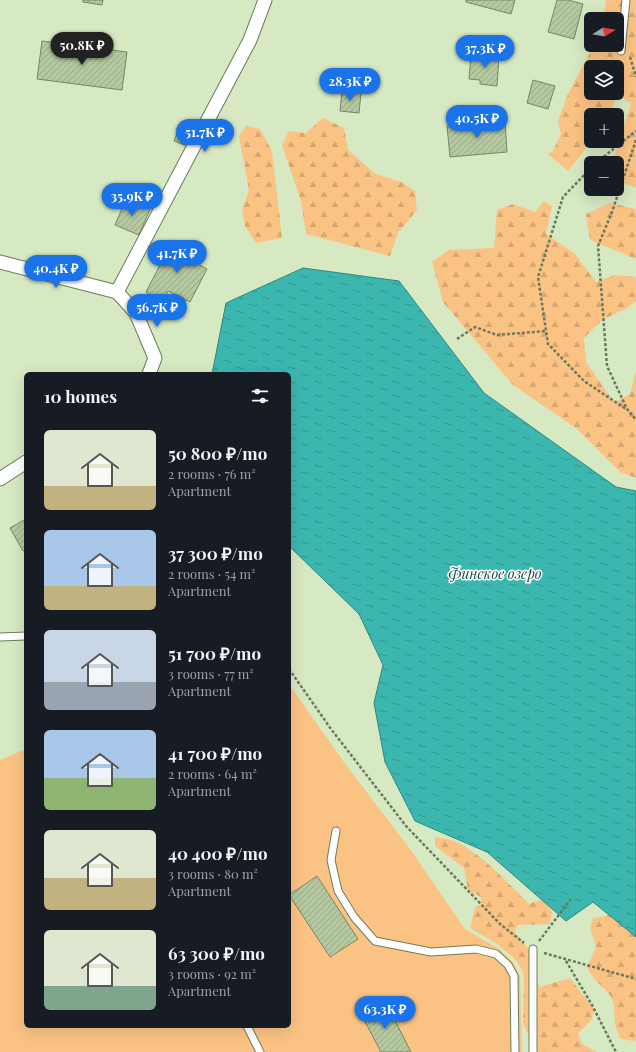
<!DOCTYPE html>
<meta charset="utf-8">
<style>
body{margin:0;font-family:"Playfair Display",serif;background:#242831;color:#f1f3f6;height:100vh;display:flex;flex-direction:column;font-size:15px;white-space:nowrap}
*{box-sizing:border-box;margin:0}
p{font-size:13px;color:#9ea1a6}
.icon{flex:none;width:22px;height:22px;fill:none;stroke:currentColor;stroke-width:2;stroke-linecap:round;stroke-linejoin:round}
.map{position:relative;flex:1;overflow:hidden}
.drawer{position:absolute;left:24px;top:372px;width:267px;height:656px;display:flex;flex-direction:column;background:#171b24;border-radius:6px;box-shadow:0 4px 16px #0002}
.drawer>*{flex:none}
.needle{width:26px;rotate:79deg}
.buttons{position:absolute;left:584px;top:12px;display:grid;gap:8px}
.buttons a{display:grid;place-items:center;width:40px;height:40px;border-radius:6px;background:#171b24;box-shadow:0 4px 16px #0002;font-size:20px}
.price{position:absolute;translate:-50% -34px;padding:0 9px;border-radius:14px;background:#1a73e8;color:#fff;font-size:13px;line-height:26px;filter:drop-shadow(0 1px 2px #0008)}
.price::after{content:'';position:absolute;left:50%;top:24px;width:12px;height:9px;margin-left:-6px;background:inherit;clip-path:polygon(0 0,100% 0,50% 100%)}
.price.on{background:#222;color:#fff}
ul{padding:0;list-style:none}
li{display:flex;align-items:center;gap:12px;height:100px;padding:0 20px}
li span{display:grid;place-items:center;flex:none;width:112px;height:80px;border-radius:6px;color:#555}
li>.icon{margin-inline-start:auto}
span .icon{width:48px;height:48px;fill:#fffc;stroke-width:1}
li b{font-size:17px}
h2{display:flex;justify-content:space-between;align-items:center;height:48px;padding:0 20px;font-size:17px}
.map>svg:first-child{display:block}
.green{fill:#fbc383}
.forest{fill:url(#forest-firs);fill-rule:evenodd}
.water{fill:url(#water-ripples);stroke:#2f877e}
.building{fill:url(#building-hatch);stroke:#768763}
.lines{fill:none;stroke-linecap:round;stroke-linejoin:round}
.lane-casing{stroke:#6c7d5a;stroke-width:9}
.street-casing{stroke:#6c7d5a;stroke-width:15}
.path{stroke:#6b785e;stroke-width:2.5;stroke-dasharray:3 2;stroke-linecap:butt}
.lane{stroke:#fff;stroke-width:7}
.street{stroke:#fff;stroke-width:13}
.labels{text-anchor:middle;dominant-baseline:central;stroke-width:3;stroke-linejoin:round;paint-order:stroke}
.water-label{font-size:14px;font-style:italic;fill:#164a47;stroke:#fff}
</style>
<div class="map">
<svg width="636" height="1052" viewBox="0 0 636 1052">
<defs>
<pattern id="forest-firs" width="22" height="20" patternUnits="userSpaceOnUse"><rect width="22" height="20" fill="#fbc383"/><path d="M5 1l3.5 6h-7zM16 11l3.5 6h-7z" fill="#d6a770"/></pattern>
<pattern id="water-ripples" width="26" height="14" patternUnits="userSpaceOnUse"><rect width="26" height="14" fill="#3cb7b0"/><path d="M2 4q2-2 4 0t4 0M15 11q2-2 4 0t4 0" fill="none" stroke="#31948d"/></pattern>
<pattern id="building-hatch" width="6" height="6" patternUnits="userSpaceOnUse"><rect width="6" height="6" fill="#b4c7a1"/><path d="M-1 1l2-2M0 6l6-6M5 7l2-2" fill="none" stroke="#9aaa89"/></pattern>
</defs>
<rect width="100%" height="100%" fill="#d6e9c2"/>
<!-- green -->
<polygon class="green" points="289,684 343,761 410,849 465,929 499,949 512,961 520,976 522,1052 0,1052 0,760 26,749 26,1026 289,1026"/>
<!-- forest -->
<g class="forest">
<path d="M 606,0 L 636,0 L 636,188 L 618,181 L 617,163 L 615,163 L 614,158 L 631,104 L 618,94 L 609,115 L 591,115 L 592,141 L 568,171 L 548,154 L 553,151 L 561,134 L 558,121 L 567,96 L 594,45 L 617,45 L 617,19 L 603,19 ZM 591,67 L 617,67 L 617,93 L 591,93 Z"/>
<polygon points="323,118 344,128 348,150 374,173 401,182 415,191 417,210 398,233 390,256 306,234 301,201 282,145 289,131 306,133"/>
<polygon points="246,126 260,129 272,151 282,238 256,243 245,226 242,210 249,190 239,136"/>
<polygon points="544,201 552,206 546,234 575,254 596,282 615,275 635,277 636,280 636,301 627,308 602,320 584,338 586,362 614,402 630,394 636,371 636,478 620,472 576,428 513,385 443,302 432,262 449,250 494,248 497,210 513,204 535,212"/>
<polygon points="610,203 636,209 636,259 590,240 586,214"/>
<path d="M 435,838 C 467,835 507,883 529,904 L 543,899 L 552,911 L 550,924 L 518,925 L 514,931 L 532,953 L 539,987 L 570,978 L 594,1009 L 592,1019 L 578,1034 L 582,1044 L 597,1052 L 537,1052 L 523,1023 L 524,974 L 516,960 L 496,943 L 470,928 L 475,907 L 481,904 L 481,897 L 468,890 L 464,868 L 435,846 Z"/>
<path d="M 609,915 L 636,931 L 636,1040 L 633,1041 L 621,1039 C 611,1023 617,1013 612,999 C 607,988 593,982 587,967 L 596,947 L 590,928 L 593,918 Z"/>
</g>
<!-- water -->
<polygon class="water" points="303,268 399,281 484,393 616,487 636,491 636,937 593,902 566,921 487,852 415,821 385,762 374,703 383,665 359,614 289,546 289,374 212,374 226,303"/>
<!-- building -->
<g class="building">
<polygon points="83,0 103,0 102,5 83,2"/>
<polygon points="466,0 515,0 511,14 466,2"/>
<polygon points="557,0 568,0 583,4 574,39 548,32"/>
<polygon points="42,41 127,52 122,90 37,79"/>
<polygon points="471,54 499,56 497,86 480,84 480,80 469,79"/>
<polygon points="533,80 555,86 548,109 527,103"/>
<polygon points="342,91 361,93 359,113 340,111"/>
<polygon points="182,121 193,125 185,145 174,141"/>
<polygon points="505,121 507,152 450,157 447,126"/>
<polygon points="126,199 150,209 139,235 115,225"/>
<polygon points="173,240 194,251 190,260 207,269 190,302 168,291 163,301 146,292"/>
<polygon points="26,519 26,550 23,551 10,528"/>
<polygon points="317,876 358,939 330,957 289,895"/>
<polygon points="385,1001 411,1052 381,1052 361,1014"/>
</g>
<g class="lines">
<defs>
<g id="lane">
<polyline points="621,51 626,0"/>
<polyline points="0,637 26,636"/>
<polyline points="336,831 331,860 338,891 354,917 375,941 431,952 476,949 496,954 508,965 514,976 515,1052"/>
<polyline points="533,949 533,1052"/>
<polyline points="247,1026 260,1052"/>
</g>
<g id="street">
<polyline points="0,262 117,292"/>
<polyline points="117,292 250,40 265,0"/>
<polyline points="117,292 136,313 155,358 149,374"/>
<polyline points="0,479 26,462"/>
</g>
</defs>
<!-- lane casing -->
<use href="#lane" class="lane-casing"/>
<!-- street casing -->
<use href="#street" class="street-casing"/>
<!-- path -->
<g class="path">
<polyline points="630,57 636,77"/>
<polyline points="636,140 612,212 598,246 607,366 627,409 636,420"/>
<polyline points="596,163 636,131"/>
<polyline points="591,168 563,197 538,277 548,344 584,381 626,409"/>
<polyline points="457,339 475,327 497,335 546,331"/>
<polyline points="289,669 331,729 406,826 500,924 524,943"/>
<polyline points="539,941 571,899"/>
<polyline points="544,953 636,979"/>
<polyline points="566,961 592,1005 616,1052"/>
</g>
<!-- lane -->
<use href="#lane" class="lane"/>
<!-- street -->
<use href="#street" class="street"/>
</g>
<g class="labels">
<!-- water labels -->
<g class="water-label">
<text x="495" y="573">Финское озеро</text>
</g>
</g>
</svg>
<div class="buttons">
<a><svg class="needle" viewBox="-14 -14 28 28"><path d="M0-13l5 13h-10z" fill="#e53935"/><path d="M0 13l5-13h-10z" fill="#9ea1a6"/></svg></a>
<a><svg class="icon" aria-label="layers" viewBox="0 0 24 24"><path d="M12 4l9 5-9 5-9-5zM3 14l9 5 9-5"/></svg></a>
<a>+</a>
<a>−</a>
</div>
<b class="price on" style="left:82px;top:66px">50.8K ₽</b>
<b class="price" style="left:485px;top:69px">37.3K ₽</b>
<b class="price" style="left:350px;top:102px">28.3K ₽</b>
<b class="price" style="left:477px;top:139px">40.5K ₽</b>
<b class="price" style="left:205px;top:153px">51.7K ₽</b>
<b class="price" style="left:132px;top:217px">35.9K ₽</b>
<b class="price" style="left:177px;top:274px">41.7K ₽</b>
<b class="price" style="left:56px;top:289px">40.4K ₽</b>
<b class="price" style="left:157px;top:328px">56.7K ₽</b>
<b class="price" style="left:385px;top:1030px">63.3K ₽</b>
<section class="drawer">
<h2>10 homes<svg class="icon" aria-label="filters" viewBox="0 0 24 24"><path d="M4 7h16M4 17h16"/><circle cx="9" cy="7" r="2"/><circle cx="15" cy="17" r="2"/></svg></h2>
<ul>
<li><span style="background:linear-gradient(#dfe7d0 70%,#c2b280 0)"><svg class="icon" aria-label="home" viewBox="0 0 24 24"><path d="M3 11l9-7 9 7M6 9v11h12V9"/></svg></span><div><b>50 800 ₽/mo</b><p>2 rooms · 76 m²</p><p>Apartment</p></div></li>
<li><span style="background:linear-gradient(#a9c7e8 70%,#c2b280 0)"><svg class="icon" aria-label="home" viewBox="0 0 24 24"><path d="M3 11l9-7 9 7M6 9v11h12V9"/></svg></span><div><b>37 300 ₽/mo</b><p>2 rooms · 54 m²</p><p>Apartment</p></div></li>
<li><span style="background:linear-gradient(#c9d6e8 65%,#9aa5b1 0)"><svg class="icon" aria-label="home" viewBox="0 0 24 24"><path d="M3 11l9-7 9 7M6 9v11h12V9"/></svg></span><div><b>51 700 ₽/mo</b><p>3 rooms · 77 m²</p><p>Apartment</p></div></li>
<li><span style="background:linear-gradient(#a9c7e8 60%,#8fb573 0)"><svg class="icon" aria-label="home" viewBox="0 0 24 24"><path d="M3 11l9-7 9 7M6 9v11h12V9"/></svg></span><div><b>41 700 ₽/mo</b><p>2 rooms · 64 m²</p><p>Apartment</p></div></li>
<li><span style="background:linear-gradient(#dfe7d0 60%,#c2b280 0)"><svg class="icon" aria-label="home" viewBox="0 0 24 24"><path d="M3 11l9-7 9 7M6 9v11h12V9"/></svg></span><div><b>40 400 ₽/mo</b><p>3 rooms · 80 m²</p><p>Apartment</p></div></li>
<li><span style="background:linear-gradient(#dfe7d0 70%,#7fa58c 0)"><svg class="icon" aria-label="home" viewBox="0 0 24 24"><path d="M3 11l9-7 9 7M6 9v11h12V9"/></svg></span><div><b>63 300 ₽/mo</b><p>3 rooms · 92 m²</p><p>Apartment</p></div></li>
</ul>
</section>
</div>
